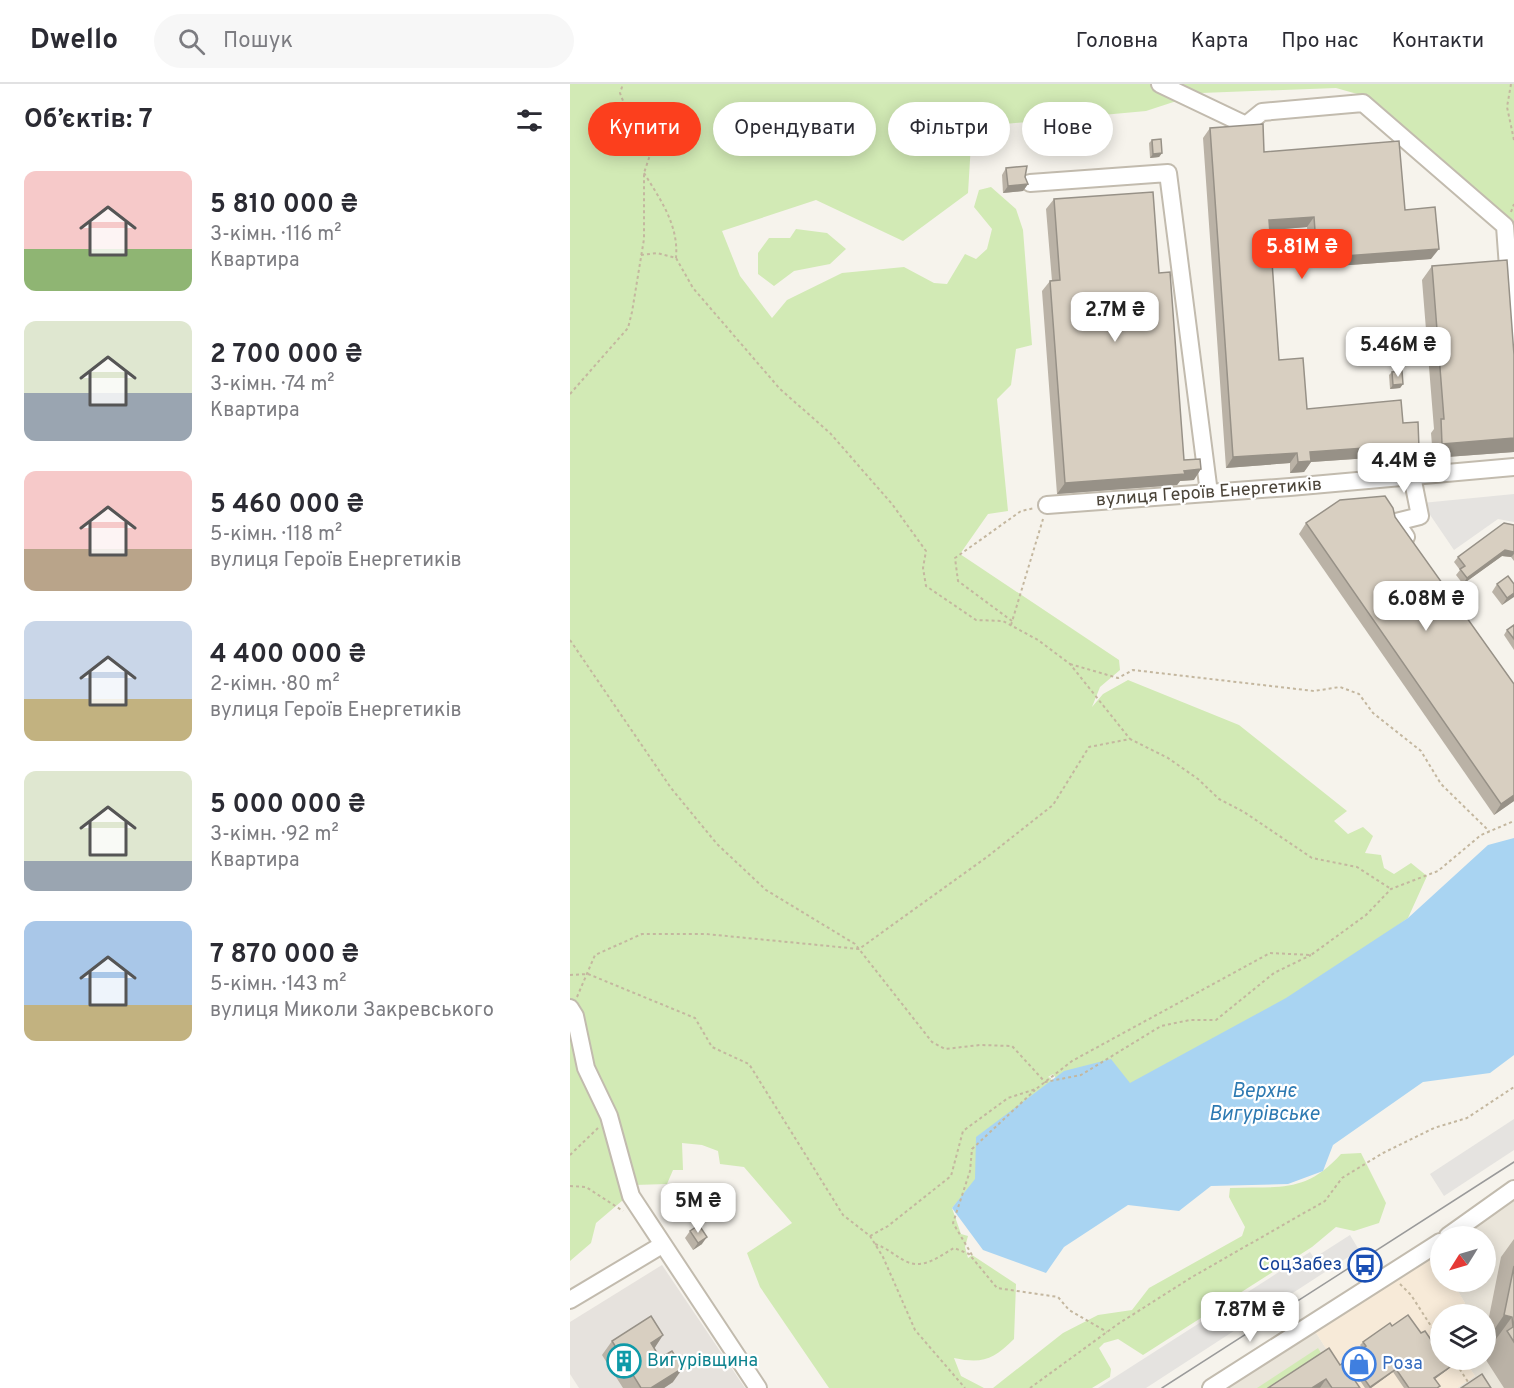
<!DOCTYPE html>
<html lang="uk">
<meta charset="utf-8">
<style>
body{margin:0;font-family:Overpass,sans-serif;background:#f7f7f7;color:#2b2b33;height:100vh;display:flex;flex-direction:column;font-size:22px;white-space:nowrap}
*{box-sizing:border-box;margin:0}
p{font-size:20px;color:#7c7c81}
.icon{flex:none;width:33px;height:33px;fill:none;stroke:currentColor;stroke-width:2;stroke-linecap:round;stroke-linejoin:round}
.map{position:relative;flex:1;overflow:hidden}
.panel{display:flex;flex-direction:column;background:#fff;width:570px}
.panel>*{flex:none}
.guide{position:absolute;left:18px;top:18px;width:570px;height:54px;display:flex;gap:12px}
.needle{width:39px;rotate:233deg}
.buttons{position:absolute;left:860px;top:1142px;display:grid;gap:12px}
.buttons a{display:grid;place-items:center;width:66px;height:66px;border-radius:50%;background:#fff;box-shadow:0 3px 15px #0003;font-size:30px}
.price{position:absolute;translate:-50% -51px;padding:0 14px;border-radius:12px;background:#fff;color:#222;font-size:20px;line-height:39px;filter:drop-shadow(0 2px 3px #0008)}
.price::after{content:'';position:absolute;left:50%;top:36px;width:18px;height:14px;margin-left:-9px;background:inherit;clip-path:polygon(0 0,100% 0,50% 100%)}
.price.active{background:#fc3f1d;color:#fff}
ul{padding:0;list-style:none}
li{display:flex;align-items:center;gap:18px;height:150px;padding:0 24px}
li span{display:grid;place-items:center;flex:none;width:168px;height:120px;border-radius:12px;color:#555}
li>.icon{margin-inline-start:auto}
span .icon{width:72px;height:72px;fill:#fffc;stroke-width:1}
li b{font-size:26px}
h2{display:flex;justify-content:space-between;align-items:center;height:72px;padding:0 24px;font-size:26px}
.chip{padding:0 21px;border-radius:27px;background:#fff;box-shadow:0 3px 15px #0003;font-size:21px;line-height:54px}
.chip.active{background:#fc3f1d;color:#fff}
header{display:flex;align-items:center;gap:36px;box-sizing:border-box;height:84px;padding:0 30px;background:#fff;border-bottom:2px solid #e1e1e2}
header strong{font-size:28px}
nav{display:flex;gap:33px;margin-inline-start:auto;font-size:21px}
.search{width:420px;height:54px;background:#f7f7f7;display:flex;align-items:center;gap:15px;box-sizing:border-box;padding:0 21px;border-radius:33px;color:#7c7c81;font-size:22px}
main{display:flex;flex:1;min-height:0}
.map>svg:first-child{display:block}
.residential{fill:#eae5da}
.commercial{fill:#f7ead8}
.industrial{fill:#e6e2dd}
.green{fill:#d2eab5}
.parking{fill:#e5e3e0}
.water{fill:#a9d4f2}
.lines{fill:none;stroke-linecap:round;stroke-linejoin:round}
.minor-casing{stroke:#c2bbae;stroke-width:20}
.path{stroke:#c4b79f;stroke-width:2;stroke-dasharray:3 3;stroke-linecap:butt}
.minor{stroke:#fff;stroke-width:16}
.tram{stroke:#9a9a9a;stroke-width:1.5}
.wall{fill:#bab2a6}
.shaded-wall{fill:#979187}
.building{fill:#d8cfc1;stroke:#979187;stroke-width:1.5}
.labels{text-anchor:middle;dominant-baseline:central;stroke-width:4.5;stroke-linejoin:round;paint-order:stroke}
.street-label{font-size:18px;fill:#4b4439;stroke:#fff}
.transit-label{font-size:18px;fill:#164399;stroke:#fff;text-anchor:end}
.culture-label{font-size:18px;fill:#0d838f;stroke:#fff;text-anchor:start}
.shop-label{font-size:18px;fill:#366cbe;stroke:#fff;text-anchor:start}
.water-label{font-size:20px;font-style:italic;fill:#2e7ab2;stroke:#fff}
</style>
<header>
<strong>Dwello</strong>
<div class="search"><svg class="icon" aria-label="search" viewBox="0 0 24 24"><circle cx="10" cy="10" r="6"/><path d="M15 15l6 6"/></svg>Пошук</div>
<nav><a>Головна</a><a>Карта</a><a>Про нас</a><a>Контакти</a></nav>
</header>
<main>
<section class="panel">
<h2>Об’єктів: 7<svg class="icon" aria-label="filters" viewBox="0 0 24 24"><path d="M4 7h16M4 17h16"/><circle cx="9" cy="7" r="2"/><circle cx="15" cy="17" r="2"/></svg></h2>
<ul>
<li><span style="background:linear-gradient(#f6c9c9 65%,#8fb573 0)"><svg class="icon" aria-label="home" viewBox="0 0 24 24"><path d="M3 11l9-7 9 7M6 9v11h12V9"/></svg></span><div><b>5 810 000 ₴</b><p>3-кімн. · 116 m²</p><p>Квартира</p></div></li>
<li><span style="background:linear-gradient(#dfe7d0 60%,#9aa5b1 0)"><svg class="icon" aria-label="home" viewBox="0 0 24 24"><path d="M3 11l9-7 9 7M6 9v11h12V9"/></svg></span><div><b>2 700 000 ₴</b><p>3-кімн. · 74 m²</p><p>Квартира</p></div></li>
<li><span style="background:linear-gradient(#f6c9c9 65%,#b9a48a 0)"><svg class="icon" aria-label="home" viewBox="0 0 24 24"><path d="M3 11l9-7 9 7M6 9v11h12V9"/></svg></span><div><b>5 460 000 ₴</b><p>5-кімн. · 118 m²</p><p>вулиця Героїв Енергетиків</p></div></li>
<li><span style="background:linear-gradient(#c9d6e8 65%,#c2b280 0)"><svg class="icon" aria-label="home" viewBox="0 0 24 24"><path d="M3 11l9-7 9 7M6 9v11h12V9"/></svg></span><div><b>4 400 000 ₴</b><p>2-кімн. · 80 m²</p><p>вулиця Героїв Енергетиків</p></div></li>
<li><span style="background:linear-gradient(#dfe7d0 75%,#9aa5b1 0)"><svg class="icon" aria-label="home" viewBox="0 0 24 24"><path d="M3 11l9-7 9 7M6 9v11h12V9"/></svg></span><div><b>5 000 000 ₴</b><p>3-кімн. · 92 m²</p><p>Квартира</p></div></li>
<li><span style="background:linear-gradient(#a9c7e8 70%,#c2b280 0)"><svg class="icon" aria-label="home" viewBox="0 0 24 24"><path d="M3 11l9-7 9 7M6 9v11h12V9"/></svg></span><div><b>7 870 000 ₴</b><p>5-кімн. · 143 m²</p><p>вулиця Миколи Закревського</p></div></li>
</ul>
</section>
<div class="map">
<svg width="944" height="1304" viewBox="0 0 944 1304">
<rect width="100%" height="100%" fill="#f6f3ec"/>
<!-- residential -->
<g class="residential">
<polygon points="944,1114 944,1304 887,1304 905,1292 894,1275 915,1275 915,1230 893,1230 895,1219 882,1197 915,1197 915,1152 885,1152"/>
<polygon points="743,1244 781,1304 649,1304"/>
</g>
<!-- commercial -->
<polygon class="commercial" points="863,1166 870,1178 870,1197 882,1197 895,1219 893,1230 870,1230 870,1275 894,1275 905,1292 887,1304 781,1304 743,1244"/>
<!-- industrial -->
<polygon class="industrial" points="92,1181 175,1304 9,1304 0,1290 0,1238"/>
<!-- green -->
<g class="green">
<path d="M 0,0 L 944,0 L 944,142 L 798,13 L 766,4 L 631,9 L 576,27 L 402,43 L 398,109 L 333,157 L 246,116 L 152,147 L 170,192 L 202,234 L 217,216 L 272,189 L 334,183 L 364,199 L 377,200 L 395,170 L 406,175 L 417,165 L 422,145 L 404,123 L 409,106 L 421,103 L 446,125 L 453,146 L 462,261 L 446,265 L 441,301 L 427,315 L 438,427 L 418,430 L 390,470 L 549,576 L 550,586 L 530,603 L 522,623 L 533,610 L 558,596 L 669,641 L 777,727 L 764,737 L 778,750 L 793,743 L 803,752 L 795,769 L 811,771 L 814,784 L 824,790 L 841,779 L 857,792 L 838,834 L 594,1006 L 495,1007 L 483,990 L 478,993 L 481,994 L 479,1009 L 382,1124 L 391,1150 L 398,1152 L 395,1163 L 398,1174 L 402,1171 L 446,1200 L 444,1255 C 423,1276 412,1280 384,1274 L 391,1292 L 414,1304 L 259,1304 L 190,1203 L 177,1169 L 222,1139 L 174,1083 L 150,1080 L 148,1067 L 132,1061 L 112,1059 L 113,1086 L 103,1086 L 97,1100 L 64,1101 L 53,1116 L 26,1139 L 21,1159 L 0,1177 Z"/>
<polygon points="226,145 257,149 276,165 260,180 224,187 204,202 188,190 188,169 199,154 220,154"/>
<path d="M 791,1069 L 816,1119 L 809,1139 L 784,1147 L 766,1143 L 742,1163 L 573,1271 L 548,1255 L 534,1259 L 529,1264 L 541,1285 L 540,1293 L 522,1304 L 423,1304 L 493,1249 L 528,1231 L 562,1226 L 579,1204 L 672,1152 L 675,1143 L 659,1113 L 660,1104 C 709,1102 735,1110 771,1070 Z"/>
<polygon points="748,1264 771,1304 687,1304"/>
</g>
<!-- parking -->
<g class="parking">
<polygon points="944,410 944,438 928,435 884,466 852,419"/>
<polygon points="944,1035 944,1066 874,1112 860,1090"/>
<polygon points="780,1151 789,1166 576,1304 528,1304 740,1168 744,1174"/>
</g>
<!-- water -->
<polygon class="water" points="944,754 944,971 920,989 853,998 763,1061 753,1087 718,1100 641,1102 609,1127 558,1121 494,1163 476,1189 413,1166 382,1124 405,1095 406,1053 494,987 541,975 560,999 716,914 838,834 918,761"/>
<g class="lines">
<defs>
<g id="minor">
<polyline points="590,0 676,41 692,28 793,19 935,142 944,266"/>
<polyline points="460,99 598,89 639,409"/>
<polyline points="477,421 720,403 944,383"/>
<polyline points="836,453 826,438 850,432 842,392"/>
<polyline points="0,924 5,932 16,984 39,1032 61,1112 188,1304"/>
<polyline points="878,1152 944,1105"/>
<polyline points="0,1216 92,1161"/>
<polyline points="641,1304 870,1158"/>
</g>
</defs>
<!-- minor casing -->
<use href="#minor" class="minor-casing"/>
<!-- path -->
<g class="path">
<polyline points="941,0 937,23 944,56"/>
<path d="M 74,89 C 90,115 109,141 106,174"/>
<polyline points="941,128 944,120"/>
<polyline points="71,171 87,169 106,174 123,204 210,305 260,349 322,420 356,467 353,484 356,502 406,536 433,537 468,556 500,580 560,655"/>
<polyline points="0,310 58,244 62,228 74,155 74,89 82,65 76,43 60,35 50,9 53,0"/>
<polyline points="442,537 388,497 385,474 451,427 465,424"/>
<polyline points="441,541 473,435"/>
<polyline points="0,556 101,704 147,760 196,806 285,860 362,958 375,965 410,961 442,962 475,998 511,991 591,942 620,936 646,936 704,889 741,871"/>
<polyline points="500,580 548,594 563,586 744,607 770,603 789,610 803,629 851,667 871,700 919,747"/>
<polyline points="0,891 18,890 125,934 142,963 179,980 273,1131 300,1152 313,1173 345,1246 395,1304"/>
<polyline points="7,913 25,871 72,850 136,850 289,865 417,773 483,721 519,663 560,655 598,674 628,695 649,715 674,728 742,774 787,783 821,805"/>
<polyline points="0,1071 28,1044"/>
<polyline points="0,1102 16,1103 53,1127"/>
<polyline points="300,1152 318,1142 381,1092 393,1047 438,1014 466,1005 502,977 700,869 741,871 796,831 821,805 868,787 911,751 944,737"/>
<path d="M 305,1160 C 317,1164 324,1171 335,1177 C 353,1186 368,1173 384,1164 L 399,1170 L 427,1204 L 488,1213 L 499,1226 L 537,1248"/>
<polyline points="402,1171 383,1139 400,1087 402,1065 465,1006"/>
<polyline points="830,1200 841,1211 870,1256"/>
<polyline points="883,1275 902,1304"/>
<polyline points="460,1304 548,1240 622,1193 755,1117 772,1094 813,1069 864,1044 897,1034 944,1003"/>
</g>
<!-- minor -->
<use href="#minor" class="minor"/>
<!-- tram -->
<polyline class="tram" points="592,1304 944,1078"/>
</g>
<!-- wall -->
<g class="wall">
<polygon points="640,44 694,68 835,126 861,175 740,184 737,143 700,146 709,276 737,325 833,339 842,374 815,379 814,373 741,378 734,388 720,389 720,379 656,384 633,54"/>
<polygon points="582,56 592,69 589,73 580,74 579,59"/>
<polygon points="436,84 455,93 458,100 453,107 433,109 432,91"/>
<polygon points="484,115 589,189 614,376 624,396 610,397 607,401 487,410 472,207 480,197 482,197 476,125"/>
<polygon points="862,182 944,271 944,368 863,374 861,349 864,345 852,196"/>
<polygon points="822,288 833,300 830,304 820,305 819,291"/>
<polygon points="825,433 944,600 944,717 924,731 729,450 736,439"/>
<polygon points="944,441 944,477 941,473 932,472 893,500 886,491 890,486 884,478 888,473"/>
<polygon points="927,500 944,512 932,521 922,508"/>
<polygon points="944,541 944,566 934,551 937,546"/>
<polygon points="120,1147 132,1160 123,1166 115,1154"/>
<polygon points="944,1155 944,1304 934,1304 916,1276 922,1268 921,1262 915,1261 915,1253 931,1173"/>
<polygon points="822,1242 851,1249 880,1283 877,1286 865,1295 868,1304 834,1304 823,1288 801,1304 795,1304 783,1286 780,1288 774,1279 777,1276 793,1265 790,1261 793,1258"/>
<polygon points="93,1251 84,1264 103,1298 94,1304 53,1304 32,1271 42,1257"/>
<polygon points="770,1281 790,1304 698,1304"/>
</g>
<!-- shaded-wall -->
<g class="shaded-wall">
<polygon points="592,69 589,73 580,74 583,70"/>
<polygon points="458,100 453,107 433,109 438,102"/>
<polygon points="744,133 737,143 692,147 699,136"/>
<polygon points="869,165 861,175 740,184 747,174"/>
<polygon points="833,300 830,304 820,305 823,301"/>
<polygon points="944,354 944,368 863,374 872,360"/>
<polygon points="822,362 814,373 741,378 734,388 720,389 728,378 740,368"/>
<polygon points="849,364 842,374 815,379 822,368"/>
<polygon points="727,369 720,379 656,384 663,373"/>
<polygon points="631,385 624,396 610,397 607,401 487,410 495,399"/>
<polygon points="935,466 944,468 944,470 941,473 932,472 893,500 897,494"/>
<polygon points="944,509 944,513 932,521 937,514"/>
<polygon points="944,711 944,717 924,731 931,720"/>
<polygon points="137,1153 132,1160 123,1166 128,1159"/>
<polygon points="934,1231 942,1233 921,1262 915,1261 915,1259"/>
<polygon points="93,1251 84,1265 81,1259"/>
<polygon points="880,1283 877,1286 862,1297 864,1294"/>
<polygon points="113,1284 103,1298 94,1304 81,1304"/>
<polygon points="826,1285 823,1288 801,1304 799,1304"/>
<polygon points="756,1295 750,1304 742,1304"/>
</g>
<!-- building -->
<g class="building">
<polygon points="693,40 694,68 829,57 835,126 865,123 869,165 747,174 744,133 699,136 709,276 733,274 737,325 831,316 833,339 848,338 849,364 822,368 822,362 740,368 741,377 728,378 727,369 663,373 640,44"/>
<polygon points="591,55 592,69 583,70 582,56"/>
<polygon points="457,82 455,93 458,100 438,102 436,84"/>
<polygon points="583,108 589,189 600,188 614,376 630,375 631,385 614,387 615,390 495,399 480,197 490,196 484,115"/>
<polygon points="937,176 944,271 944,354 872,360 871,335 874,335 862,182"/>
<polygon points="832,287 833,300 823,301 822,288"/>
<polygon points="815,412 823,424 825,433 944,600 944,711 931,720 736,439 770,416"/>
<polygon points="934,439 944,441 944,468 935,466 897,494 890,485 895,482 888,473"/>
<polygon points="938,492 944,500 944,509 937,514 927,500"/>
<polygon points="944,541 944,555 937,546"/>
<polygon points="129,1141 137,1153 128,1159 120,1147"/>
<polygon points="944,1182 944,1258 937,1247 943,1243 942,1233 934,1231"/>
<polygon points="838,1231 851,1249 855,1247 870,1269 870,1275 874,1275 880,1283 864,1294 870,1302 867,1304 839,1304 826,1285 800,1303 785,1282 783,1284 777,1276 796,1262 793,1258 820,1239 822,1242"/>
<polygon points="81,1232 93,1251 81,1259 90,1274 102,1267 113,1284 81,1304 71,1304 42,1257"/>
<polygon points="759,1264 770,1281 773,1279 790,1304 762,1304 756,1295 742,1304 698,1304"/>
<polygon points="912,1290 921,1304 891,1304"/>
</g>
<!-- icons -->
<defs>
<symbol id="bus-ring" viewBox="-11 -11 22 22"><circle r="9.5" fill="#fff" stroke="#1a4fb4" stroke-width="1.5"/><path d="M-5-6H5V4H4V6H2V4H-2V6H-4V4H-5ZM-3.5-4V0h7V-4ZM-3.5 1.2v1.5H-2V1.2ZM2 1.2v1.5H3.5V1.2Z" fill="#1a4fb4"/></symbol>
<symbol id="building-ring" viewBox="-11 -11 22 22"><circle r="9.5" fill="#fff" stroke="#0f9aa8" stroke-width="1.5"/><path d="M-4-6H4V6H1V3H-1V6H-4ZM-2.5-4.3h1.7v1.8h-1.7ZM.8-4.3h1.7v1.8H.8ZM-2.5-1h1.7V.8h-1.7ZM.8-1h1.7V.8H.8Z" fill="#0f9aa8"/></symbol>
<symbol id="shop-ring" viewBox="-11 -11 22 22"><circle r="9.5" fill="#fff" stroke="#3f7fe0" stroke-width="1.5"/><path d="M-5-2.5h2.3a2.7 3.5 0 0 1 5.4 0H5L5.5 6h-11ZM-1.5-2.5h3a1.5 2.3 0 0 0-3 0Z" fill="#3f7fe0"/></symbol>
</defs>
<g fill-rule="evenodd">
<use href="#bus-ring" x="776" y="1162" width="38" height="38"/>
<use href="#building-ring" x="35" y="1258" width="38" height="38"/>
<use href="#shop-ring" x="770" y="1261" width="38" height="38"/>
</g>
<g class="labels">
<!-- street labels -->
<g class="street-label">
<text transform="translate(639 409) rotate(-4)">вулиця Героїв Енергетиків</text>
</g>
<!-- transit labels -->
<g class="transit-label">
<text x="772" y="1181">СоцЗабез</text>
</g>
<!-- culture labels -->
<g class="culture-label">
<text x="77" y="1277">Вигурівщина</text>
</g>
<!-- shop labels -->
<g class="shop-label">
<text x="812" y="1280">Роза</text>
</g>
<!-- water labels -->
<g class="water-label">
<text x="694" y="1008">Верхнє<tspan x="694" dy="23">Вигурівське</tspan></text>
</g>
</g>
</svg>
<div class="buttons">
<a><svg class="needle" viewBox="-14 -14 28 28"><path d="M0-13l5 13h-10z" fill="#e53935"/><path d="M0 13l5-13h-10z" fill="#7c7c81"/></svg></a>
<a><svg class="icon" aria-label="layers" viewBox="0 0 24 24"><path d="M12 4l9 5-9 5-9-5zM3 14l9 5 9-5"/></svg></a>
</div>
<b class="price active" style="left:732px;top:196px">5.81M ₴</b>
<b class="price" style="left:545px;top:259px">2.7M ₴</b>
<b class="price" style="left:828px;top:294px">5.46M ₴</b>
<b class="price" style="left:834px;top:410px">4.4M ₴</b>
<b class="price" style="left:856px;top:548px">6.08M ₴</b>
<b class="price" style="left:128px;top:1150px">5M ₴</b>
<b class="price" style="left:680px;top:1259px">7.87M ₴</b>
<div class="guide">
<a class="chip active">Купити</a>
<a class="chip">Орендувати</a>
<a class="chip">Фільтри</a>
<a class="chip">Нове</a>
</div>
</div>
</main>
